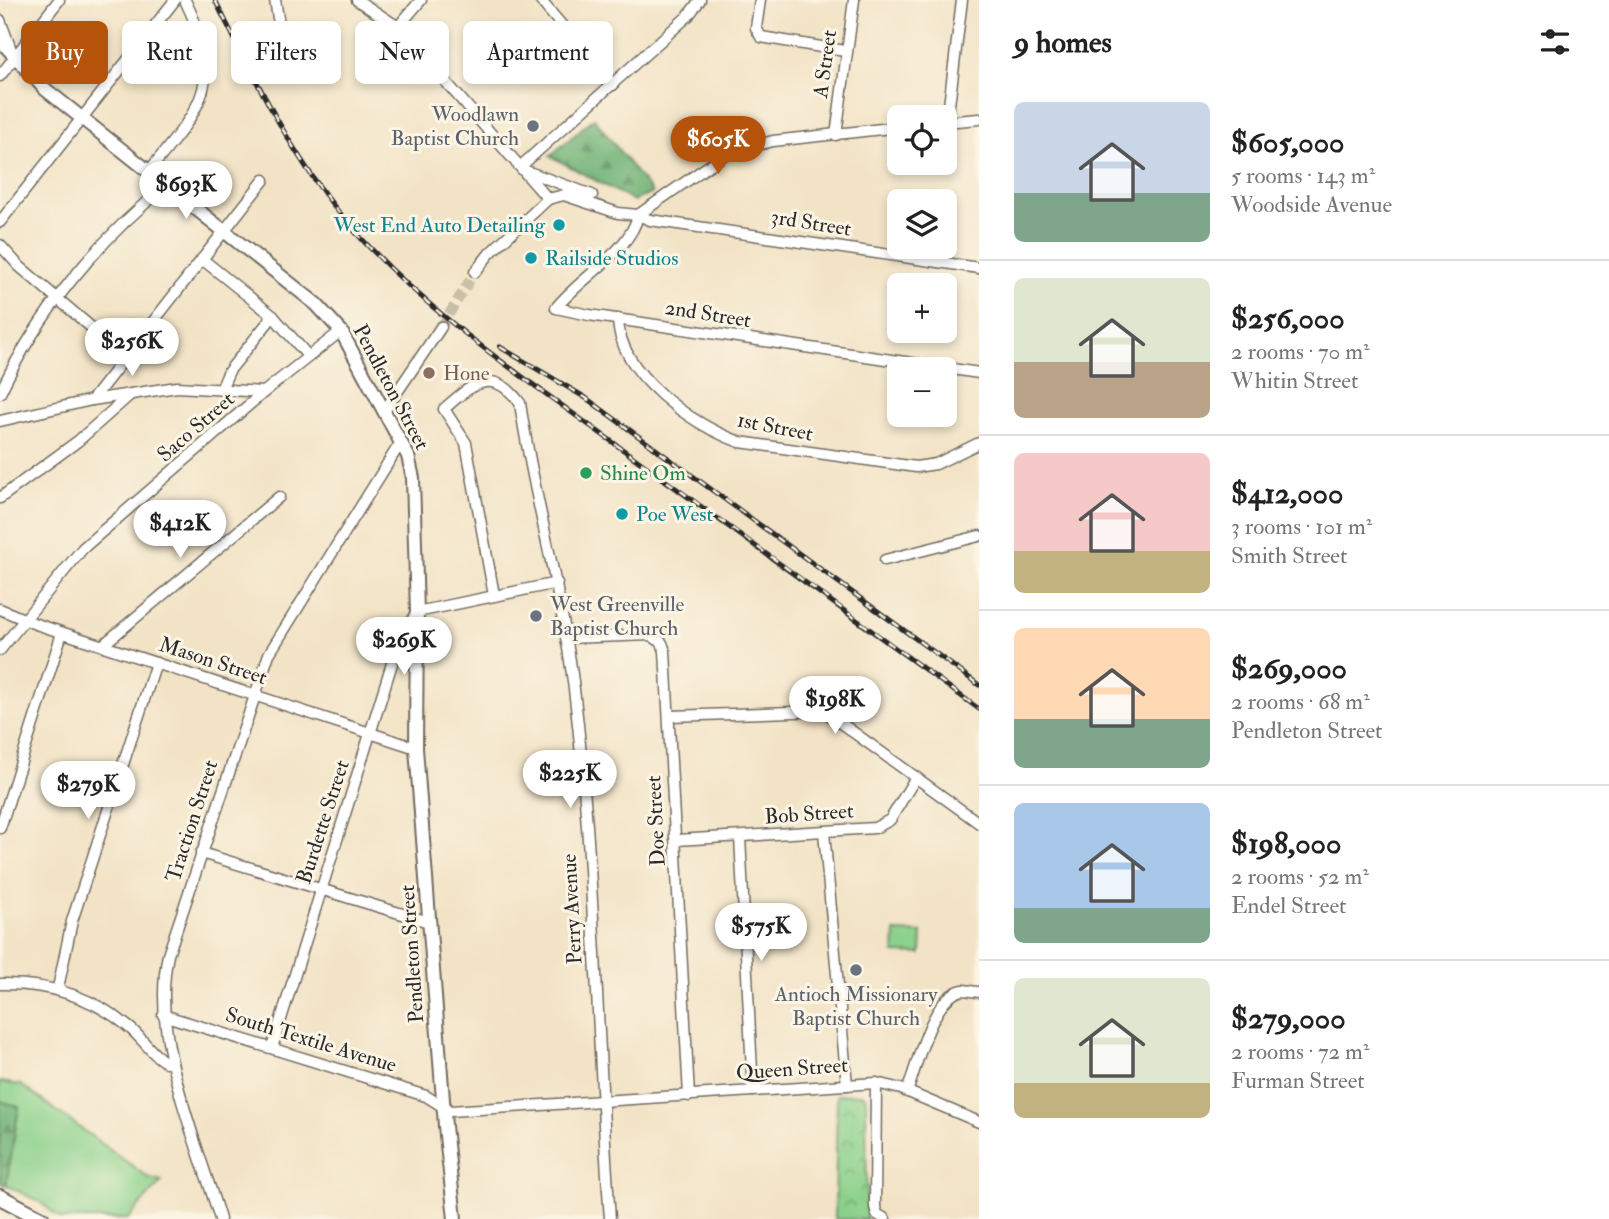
<!DOCTYPE html>
<meta charset="utf-8">
<style>
body{margin:0;font-family:"IM FELL Double Pica",serif;background:#f2f2f2;color:#222;height:100vh;display:flex;flex-direction:column;font-size:26px;white-space:nowrap}
*{box-sizing:border-box;margin:0}
p{font-size:23px;color:#767676}
.icon{flex:none;width:38px;height:38px;fill:none;stroke:currentColor;stroke-width:2;stroke-linecap:round;stroke-linejoin:round}
.map{position:relative;flex:1;overflow:hidden}
.drawer{display:flex;flex-direction:column;background:#fff;width:630px}
.drawer>*{flex:none}
.hud{position:absolute;left:21px;top:21px;width:665px;height:63px;display:flex;gap:14px}
.controls{position:absolute;left:887px;top:105px;display:grid;gap:14px}
.controls a{display:grid;place-items:center;width:70px;height:70px;border-radius:10px;background:#fff;box-shadow:0 4px 10px #0003;font-size:35px}
.price{position:absolute;translate:-50% -60px;padding:0 16px;border-radius:24px;background:#fff;color:#222;font-size:23px;line-height:46px;filter:drop-shadow(0 2px 4px #0008)}
.price::after{content:'';position:absolute;left:50%;top:42px;width:21px;height:16px;margin-left:-10px;background:inherit;clip-path:polygon(0 0,100% 0,50% 100%)}
.price.on{background:#b45309;color:#fff}
ul{padding:0;list-style:none}
li{display:flex;align-items:center;gap:21px;height:175px;padding:0 35px}
li+li{border-top:2px solid #e0e0e0}
li span{display:grid;place-items:center;flex:none;width:196px;height:140px;border-radius:10px;color:#555}
li>.icon{margin-inline-start:auto}
span .icon{width:84px;height:84px;fill:#fffc;stroke-width:1}
li b{font-size:30px}
h2{display:flex;justify-content:space-between;align-items:center;height:84px;padding:0 35px;font-size:30px}
.chip{padding:0 24px;border-radius:10px;background:#fff;box-shadow:0 4px 10px #0003;font-size:24px;line-height:63px}
.chip.on{background:#b45309;color:#fff}
main{display:flex;flex:1;min-height:0}
.map>svg:first-child{display:block}
.grass{fill:#8cd18b;stroke:#5c7e5b;stroke-width:2}
.forest{fill:url(#forest-firs);stroke:#4e6f51;stroke-width:2}
.park{fill:url(#park-crowns);stroke:#5c7e5b;stroke-width:2}
.lines{fill:none;stroke-linecap:round;stroke-linejoin:round}
.minor-tunnel{stroke:#cabea7;stroke-width:10;stroke-dasharray:10 5;stroke-linecap:butt}
.minor-casing{stroke:#716b61;stroke-width:13}
.major-casing{stroke:#716b61;stroke-width:16}
.highway-casing{stroke:#716b61;stroke-width:18}
.minor{stroke:#fff;stroke-width:10}
.major{stroke:#fff;stroke-width:12}
.highway{stroke:#fff;stroke-width:14}
.rail-casing{stroke:#2b2b2b;stroke-width:5}
.rail{stroke:#fcf5e5;stroke-width:2.5;stroke-dasharray:8;stroke-linecap:butt}
.worship-dot{fill:#6b7280;stroke:#fcf5e5;stroke-width:2.5}
.culture-dot{fill:#0f9aa8;stroke:#fcf5e5;stroke-width:2.5}
.education-dot{fill:#8d6e63;stroke:#fcf5e5;stroke-width:2.5}
.leisure-dot{fill:#2e9e5b;stroke:#fcf5e5;stroke-width:2.5}
.labels{text-anchor:middle;dominant-baseline:central;stroke-width:6;stroke-linejoin:round;paint-order:stroke}
.street-label{font-size:21px;fill:#2b2b2b;stroke:#fcf5e5}
.worship-label{font-size:21px;fill:#5b616d;stroke:#fcf5e5;text-anchor:end}
.culture-label{font-size:21px;fill:#0d838f;stroke:#fcf5e5;text-anchor:start}
.education-label{font-size:21px;fill:#785e54;stroke:#fcf5e5;text-anchor:start}
.leisure-label{font-size:21px;fill:#27864d;stroke:#fcf5e5;text-anchor:start}
</style>
<main>
<div class="map">
<svg width="979" height="1219" viewBox="0 0 979 1219">
<defs>
<pattern id="forest-firs" width="22" height="20" patternUnits="userSpaceOnUse" patternTransform="scale(1.75)"><rect width="22" height="20" fill="#71b377"/><path d="M5 1l3.5 6h-7zM16 11l3.5 6h-7z" fill="#5d9262"/></pattern>
<pattern id="park-crowns" width="20" height="18" patternUnits="userSpaceOnUse" patternTransform="scale(1.75)"><rect width="20" height="18" fill="#8cd18b"/><path d="M2 6a3 3 0 1 1 6 0M12 15a3 3 0 1 1 6 0" fill="none" stroke="#73aa72"/></pattern>
</defs>
<rect width="100%" height="100%" fill="#fcf5e5"/>
<filter id="ink" filterUnits="userSpaceOnUse"><feTurbulence type="fractalNoise" baseFrequency=".0143" numOctaves="2"/><feDisplacementMap in="SourceGraphic" scale="14" xChannelSelector="R" yChannelSelector="G"/><feConvolveMatrix kernelMatrix="1 2 1 2 8 2 1 2 1" color-interpolation-filters="sRGB"/></filter>
<filter id="wash" filterUnits="userSpaceOnUse"><feTurbulence type="fractalNoise" baseFrequency=".00686" numOctaves="4" result="noise"/><feDisplacementMap in="SourceGraphic" scale="28" xChannelSelector="R" yChannelSelector="G"/><feGaussianBlur stdDeviation="1.57" result="paint"/><feColorMatrix in="noise" values="0 0 0 0 0 0 0 0 0 0 0 0 0 0 0 0 0 1.4 0 .05"/><feComposite in="paint" operator="in"/></filter>
<g filter="url(#wash)">
<rect width="100%" height="100%" fill="#f2e3c6"/>
<!-- grass -->
<g class="grass">
<polygon points="895,932 922,933 921,954 894,953"/>
<polygon points="0,1082 21,1085 149,1178 162,1181 128,1219 61,1219 40,1202 6,1185 19,1107 0,1101"/>
</g>
<!-- forest -->
<g class="forest">
<polygon points="594,118 652,193 634,201 550,156"/>
<polygon points="0,1101 19,1107 6,1185 0,1183"/>
</g>
<!-- park -->
<polygon class="park" points="862,1094 866,1097 867,1219 835,1219 837,1095"/>
</g>
<g filter="url(#ink)">
<g class="lines">
<!-- minor-tunnel -->
<polyline class="minor-tunnel" points="441,327 475,272"/>
<defs>
<g id="minor">
<polyline points="275,0 286,66"/>
<polyline points="357,0 398,27 548,199"/>
<polyline points="540,0 613,85"/>
<polyline points="760,0 756,28 761,37 845,51"/>
<polyline points="0,20 13,55"/>
<polyline points="398,27 421,0"/>
<polyline points="0,76 59,0"/>
<polyline points="945,122 979,119"/>
<polyline points="947,122 962,0"/>
<polyline points="836,135 854,0"/>
<polyline points="521,166 688,16 700,0"/>
<path d="M 149,171 C 203,105 225,83 185,0"/>
<polyline points="526,171 592,195"/>
<polyline points="0,222 175,0"/>
<polyline points="0,245 19,266 125,356"/>
<polyline points="202,259 273,316 308,356"/>
<path d="M 979,268 L 650,220 L 638,215 C 631,251 578,279 556,308 L 589,315 L 979,373"/>
<polyline points="475,272 490,253 548,199 564,195 618,213 638,215 727,153 773,141 900,127"/>
<path d="M 618,319 C 619,374 692,425 740,442 L 916,467 L 936,464 L 979,443"/>
<polyline points="222,387 229,371 273,316"/>
<path d="M 0,393 C 38,313 98,240 167,185"/>
<polyline points="92,400 264,180"/>
<polyline points="385,410 441,327"/>
<polyline points="0,421 92,400 177,387 264,392"/>
<polyline points="0,498 78,441 131,394"/>
<polyline points="885,560 979,536"/>
<path d="M 494,595 L 466,443 L 444,409 C 471,385 492,365 520,403 C 534,499 562,593 574,689 C 595,865 597,1043 610,1219"/>
<polyline points="0,609 33,623 416,748"/>
<polyline points="567,638 651,635 662,643 665,651 689,1096"/>
<polyline points="103,645 279,497"/>
<polyline points="0,650 83,548 264,392 341,331"/>
<polyline points="670,716 824,711 979,823"/>
<polyline points="0,828 62,633"/>
<polyline points="824,832 847,1085"/>
<polyline points="740,837 753,1091"/>
<polyline points="677,840 875,828 890,820 916,777"/>
<polyline points="201,853 429,922"/>
<path d="M 0,984 C 50,983 93,996 131,1029 C 143,1039 157,1062 172,1064"/>
<polyline points="58,988 72,921 156,663"/>
<polyline points="163,1015 426,1096 450,1111 876,1083 901,1089 979,1122"/>
<polyline points="272,1048 398,644 417,612 557,583"/>
<polyline points="876,1083 875,1207 877,1214 885,1219"/>
<path d="M 907,1092 C 917,1066 932,995 963,990 C 967,990 974,992 979,992"/>
<path d="M 220,1219 C 196,1138 150,1038 168,955 L 269,654 L 401,442"/>
</g>
<polyline id="major" points="0,40 45,89 316,304 341,331 408,456 413,478 417,612 416,748 445,1126 455,1219"/>
<polyline id="highway" points="0,1197 42,1219"/>
</defs>
<!-- minor casing -->
<use href="#minor" class="minor-casing"/>
<!-- major casing -->
<use href="#major" class="major-casing"/>
<!-- highway casing -->
<use href="#highway" class="highway-casing"/>
<!-- minor -->
<use href="#minor" class="minor"/>
<!-- major -->
<use href="#major" class="major"/>
<!-- highway -->
<use href="#highway" class="highway"/>
<defs>
<g id="rail">
<path d="M 215,0 C 255,79 293,160 351,227 C 427,314 526,379 618,446 C 739,533 859,621 979,709"/>
<polyline points="500,347 586,398 979,685"/>
</g>
</defs>
<!-- rail casing -->
<use href="#rail" class="rail-casing"/>
<!-- rail -->
<use href="#rail" class="rail"/>
</g>
</g>
<!-- markers -->
<g class="worship-dot">
<circle cx="533" cy="126" r="7"/>
<circle cx="536" cy="616" r="7"/>
<circle cx="856" cy="970" r="7"/>
</g>
<g class="culture-dot">
<circle cx="559" cy="225" r="7"/>
<circle cx="531" cy="258" r="7"/>
<circle cx="622" cy="514" r="7"/>
</g>
<circle class="education-dot" cx="429" cy="373" r="7"/>
<circle class="leisure-dot" cx="586" cy="473" r="7"/>
<g class="labels">
<!-- street labels -->
<g class="street-label">
<text transform="translate(825 64) rotate(-82)">A Street</text>
<text transform="translate(811 223) rotate(9)">3rd Street</text>
<text transform="translate(708 314) rotate(9)">2nd Street</text>
<text transform="translate(391 387) rotate(62)">Pendleton Street</text>
<text transform="translate(196 427) rotate(-41)">Saco Street</text>
<text transform="translate(775 427) rotate(11)">1st Street</text>
<text transform="translate(213 661) rotate(18)">Mason Street</text>
<text transform="translate(809 814) rotate(-4)">Bob Street</text>
<text transform="translate(192 821) rotate(-72)">Traction Street</text>
<text transform="translate(656 821) rotate(-93)">Doe Street</text>
<text transform="translate(323 822) rotate(-72)">Burdette Street</text>
<text transform="translate(572 909) rotate(-93)">Perry Avenue</text>
<text transform="translate(412 954) rotate(-94)">Pendleton Street</text>
<text transform="translate(311 1040) rotate(17)">South Textile Avenue</text>
<text transform="translate(792 1069) rotate(-4)">Queen Street</text>
</g>
<!-- worship labels -->
<g class="worship-label">
<text x="519" y="114">Woodlawn<tspan x="519" dy="24">Baptist Church</tspan></text>
<text x="550" y="604" text-anchor="start">West Greenville<tspan x="550" dy="24">Baptist Church</tspan></text>
<text x="856" y="994" text-anchor="middle">Antioch Missionary<tspan x="856" dy="24">Baptist Church</tspan></text>
</g>
<!-- culture labels -->
<g class="culture-label">
<text x="545" y="225" text-anchor="end">West End Auto Detailing</text>
<text x="545" y="258">Railside Studios</text>
<text x="636" y="514">Poe West</text>
</g>
<!-- education labels -->
<g class="education-label">
<text x="443" y="373">Hone</text>
</g>
<!-- leisure labels -->
<g class="leisure-label">
<text x="600" y="473">Shine Om</text>
</g>
</g>
</svg>
<div class="controls">
<a><svg class="icon" aria-label="locate" viewBox="0 0 24 24"><circle cx="12" cy="12" r="6"/><path d="M12 2v4M12 18v4M2 12h4M18 12h4"/></svg></a>
<a><svg class="icon" aria-label="layers" viewBox="0 0 24 24"><path d="M12 4l9 5-9 5-9-5zM3 14l9 5 9-5"/></svg></a>
<a>+</a>
<a>−</a>
</div>
<b class="price on" style="left:718px;top:176px">$605K</b>
<b class="price" style="left:186px;top:221px">$693K</b>
<b class="price" style="left:132px;top:378px">$256K</b>
<b class="price" style="left:180px;top:560px">$412K</b>
<b class="price" style="left:404px;top:677px">$269K</b>
<b class="price" style="left:835px;top:736px">$198K</b>
<b class="price" style="left:570px;top:810px">$225K</b>
<b class="price" style="left:88px;top:821px">$279K</b>
<b class="price" style="left:761px;top:963px">$575K</b>
<div class="hud">
<a class="chip on">Buy</a>
<a class="chip">Rent</a>
<a class="chip">Filters</a>
<a class="chip">New</a>
<a class="chip">Apartment</a>
</div>
</div>
<section class="drawer">
<h2>9 homes<svg class="icon" aria-label="filters" viewBox="0 0 24 24"><path d="M4 7h16M4 17h16"/><circle cx="9" cy="7" r="2"/><circle cx="15" cy="17" r="2"/></svg></h2>
<ul>
<li><span style="background:linear-gradient(#c9d6e8 65%,#7fa58c 0)"><svg class="icon" aria-label="home" viewBox="0 0 24 24"><path d="M3 11l9-7 9 7M6 9v11h12V9"/></svg></span><div><b>$605,000</b><p>5 rooms · 143 m²</p><p>Woodside Avenue</p></div></li>
<li><span style="background:linear-gradient(#dfe7d0 60%,#b9a48a 0)"><svg class="icon" aria-label="home" viewBox="0 0 24 24"><path d="M3 11l9-7 9 7M6 9v11h12V9"/></svg></span><div><b>$256,000</b><p>2 rooms · 70 m²</p><p>Whitin Street</p></div></li>
<li><span style="background:linear-gradient(#f6c9c9 70%,#c2b280 0)"><svg class="icon" aria-label="home" viewBox="0 0 24 24"><path d="M3 11l9-7 9 7M6 9v11h12V9"/></svg></span><div><b>$412,000</b><p>3 rooms · 101 m²</p><p>Smith Street</p></div></li>
<li><span style="background:linear-gradient(#ffd9b3 65%,#7fa58c 0)"><svg class="icon" aria-label="home" viewBox="0 0 24 24"><path d="M3 11l9-7 9 7M6 9v11h12V9"/></svg></span><div><b>$269,000</b><p>2 rooms · 68 m²</p><p>Pendleton Street</p></div></li>
<li><span style="background:linear-gradient(#a9c7e8 75%,#7fa58c 0)"><svg class="icon" aria-label="home" viewBox="0 0 24 24"><path d="M3 11l9-7 9 7M6 9v11h12V9"/></svg></span><div><b>$198,000</b><p>2 rooms · 52 m²</p><p>Endel Street</p></div></li>
<li><span style="background:linear-gradient(#dfe7d0 75%,#c2b280 0)"><svg class="icon" aria-label="home" viewBox="0 0 24 24"><path d="M3 11l9-7 9 7M6 9v11h12V9"/></svg></span><div><b>$279,000</b><p>2 rooms · 72 m²</p><p>Furman Street</p></div></li>
</ul>
</section>
</main>
